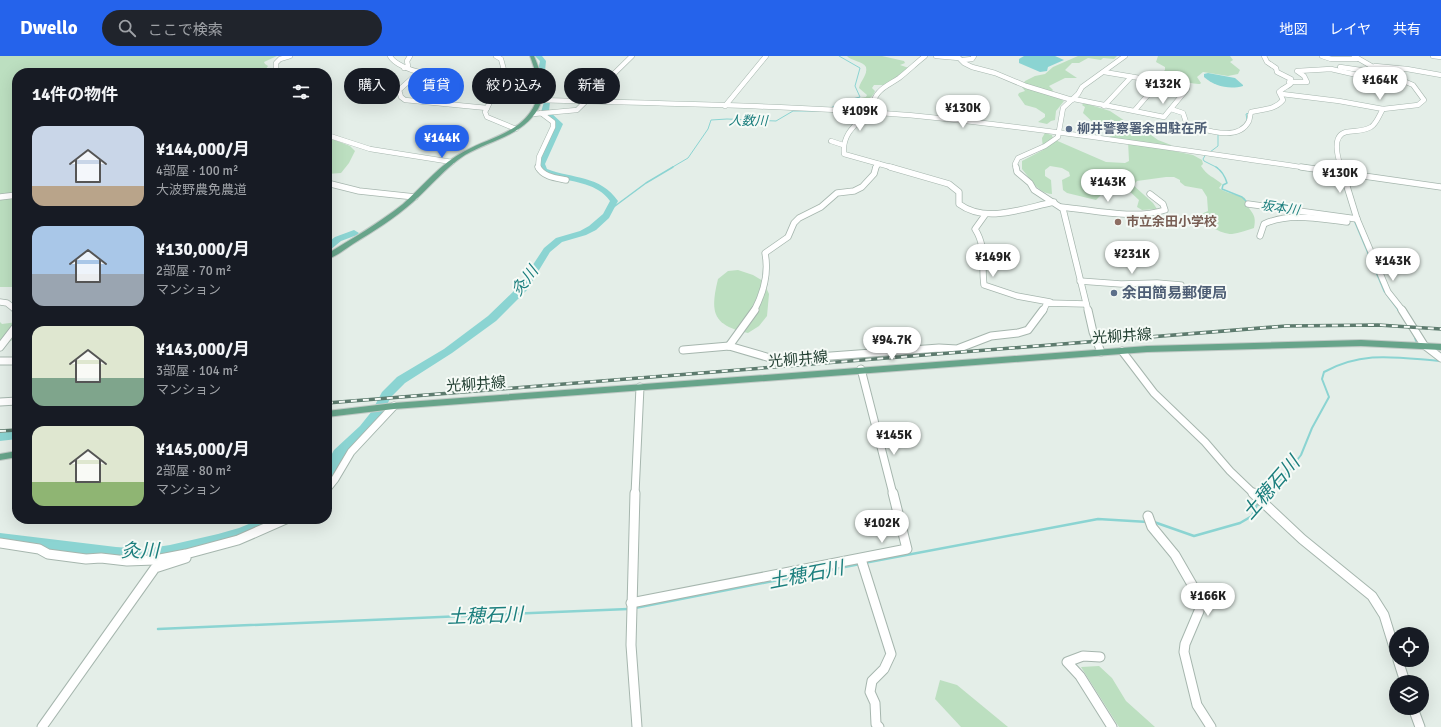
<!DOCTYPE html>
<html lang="ja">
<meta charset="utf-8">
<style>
body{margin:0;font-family:Signika,"Noto Sans JP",sans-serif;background:#20242c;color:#f1f3f6;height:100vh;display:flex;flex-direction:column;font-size:15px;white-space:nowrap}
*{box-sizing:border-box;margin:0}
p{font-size:13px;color:#9ea1a6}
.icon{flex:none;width:22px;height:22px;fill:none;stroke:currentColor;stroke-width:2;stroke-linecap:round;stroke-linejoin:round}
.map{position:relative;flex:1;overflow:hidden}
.panel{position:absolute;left:12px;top:12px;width:320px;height:456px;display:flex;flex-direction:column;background:#171b24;border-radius:16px;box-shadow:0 4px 16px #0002}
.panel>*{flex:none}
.guide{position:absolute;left:344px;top:12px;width:380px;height:36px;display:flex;gap:8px}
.buttons{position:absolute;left:1389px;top:571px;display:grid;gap:8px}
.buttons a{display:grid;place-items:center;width:40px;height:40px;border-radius:50%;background:#171b24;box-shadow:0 4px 16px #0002;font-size:20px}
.price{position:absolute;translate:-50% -34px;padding:0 9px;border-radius:14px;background:#fff;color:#222;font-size:13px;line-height:26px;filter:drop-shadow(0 1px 2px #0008)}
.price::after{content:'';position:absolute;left:50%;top:24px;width:12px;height:9px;margin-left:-6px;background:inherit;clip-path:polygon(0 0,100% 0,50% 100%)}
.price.active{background:#2563eb;color:#fff}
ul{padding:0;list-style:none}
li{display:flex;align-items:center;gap:12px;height:100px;padding:0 20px}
li span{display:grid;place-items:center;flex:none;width:112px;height:80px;border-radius:12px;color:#555}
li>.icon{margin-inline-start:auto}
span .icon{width:48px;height:48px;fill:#fffc;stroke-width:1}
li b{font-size:17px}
h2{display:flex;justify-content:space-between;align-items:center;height:48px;padding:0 20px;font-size:17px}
.chip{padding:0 14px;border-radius:18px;background:#171b24;box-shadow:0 4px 16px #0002;font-size:14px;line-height:36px}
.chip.active{background:#2563eb;color:#fff}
header{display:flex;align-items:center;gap:24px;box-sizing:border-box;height:56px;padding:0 20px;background:#2563eb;color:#fff}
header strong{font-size:19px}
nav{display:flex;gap:22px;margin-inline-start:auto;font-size:14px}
.search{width:280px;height:36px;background:#20242c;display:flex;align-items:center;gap:10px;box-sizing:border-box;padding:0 14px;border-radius:22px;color:#9ea1a6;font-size:15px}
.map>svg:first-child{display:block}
.green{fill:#bcdfc0}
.water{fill:#8bd4d2}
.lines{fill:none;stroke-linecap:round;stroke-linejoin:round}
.stream-far3{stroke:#8bd4d2;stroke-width:1}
.stream-far2{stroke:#8bd4d2;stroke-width:1.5}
.stream-far1{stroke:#8bd4d2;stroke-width:2}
.stream{stroke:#8bd4d2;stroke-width:2.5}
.river{fill:#8bd4d2;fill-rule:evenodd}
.minor-far3-casing{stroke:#a6b6ae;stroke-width:5.5}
.minor-far2-casing{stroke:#a6b6ae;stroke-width:7}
.minor-far1-casing{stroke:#a6b6ae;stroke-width:9}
.minor-casing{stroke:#a6b6ae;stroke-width:11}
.major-casing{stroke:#c1cac6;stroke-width:2}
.minor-far3{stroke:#fff;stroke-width:4.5}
.minor-far2{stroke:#fff;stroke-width:5.5}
.minor-far1{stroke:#fff;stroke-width:7}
.minor{stroke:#fff;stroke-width:9}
.major{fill:#67a48a;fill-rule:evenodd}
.rail-casing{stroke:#5d7b6e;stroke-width:3.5}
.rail{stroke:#f5faf6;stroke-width:2;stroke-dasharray:6;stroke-linecap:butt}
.service-dot{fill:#5c6f8a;stroke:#f5faf6;stroke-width:1.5}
.education-dot{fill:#8d6e63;stroke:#f5faf6;stroke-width:1.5}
.labels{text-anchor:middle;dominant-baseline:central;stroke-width:4;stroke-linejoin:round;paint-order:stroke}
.far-water-label{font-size:13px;font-style:italic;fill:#1b7e7d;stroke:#f5faf6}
.far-service-label{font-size:13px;font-weight:bold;fill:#4e5e75;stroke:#f5faf6;text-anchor:start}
.far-education-label{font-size:13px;font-weight:bold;fill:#785e54;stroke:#f5faf6;text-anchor:start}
.service-label{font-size:15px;font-weight:bold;fill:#4e5e75;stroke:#f5faf6;text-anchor:start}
.street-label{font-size:15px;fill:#234033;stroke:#f5faf6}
.water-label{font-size:16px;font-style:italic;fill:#1b7e7d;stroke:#f5faf6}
.near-water-label{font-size:19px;font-style:italic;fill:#1b7e7d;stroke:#f5faf6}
</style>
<header>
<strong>Dwello</strong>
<div class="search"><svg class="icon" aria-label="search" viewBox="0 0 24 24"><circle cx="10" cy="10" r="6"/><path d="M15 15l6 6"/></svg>ここで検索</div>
<nav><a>地図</a><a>レイヤ</a><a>共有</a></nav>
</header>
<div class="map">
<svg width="1441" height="671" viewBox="0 0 1441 671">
<rect width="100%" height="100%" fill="#e4eee8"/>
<!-- green -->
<g class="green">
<polygon points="0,0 277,0 264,6 265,8 268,10 263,17 17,17 17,231 0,231"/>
<path d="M 847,0 L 882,0 L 904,5 L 905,7 L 900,9 L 909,12 L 904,17 L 885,29 L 874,29 L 872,32 L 875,35 C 872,45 860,46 851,46 L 851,44 L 866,41 L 867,39 L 859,32 C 860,25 868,19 866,11 C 863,5 851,5 847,0 Z"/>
<polygon points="1078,0 1117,0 1114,3 1103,2 1101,4 1088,2 1079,7 1072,7 1065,14 1077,22 1065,22 1049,30 1053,34 1050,38 1064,45 1056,55 1055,64 1051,65 1047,68 1038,66 1045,61 1045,58 1036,52 1025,49 1018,39 1019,37 1025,35 1022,31 1025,25 1035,20 1045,18 1053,11"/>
<path d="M 1158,0 L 1230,0 L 1233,4 L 1230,6 L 1240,14 L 1238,18 L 1228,20 L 1203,16 L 1197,21 L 1201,27 L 1200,28 C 1192,28 1166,22 1162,17 L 1165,14 L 1165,11 L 1156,6 Z"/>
<path d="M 1084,47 L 1110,55 L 1125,65 L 1144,74 L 1158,84 L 1171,89 L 1169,94 L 1193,99 L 1202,104 L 1203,108 L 1201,110 C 1207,120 1214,121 1222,128 L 1219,132 C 1227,138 1237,138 1245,142 C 1247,156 1258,155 1254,172 C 1247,174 1239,177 1232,178 C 1220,178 1205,168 1199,159 L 1208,155 L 1207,141 L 1202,133 L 1185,130 L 1180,126 L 1180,124 L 1174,121 L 1166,121 L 1137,125 L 1133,129 L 1153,147 L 1157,153 L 1142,154 L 1137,151 L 1139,144 L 1127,133 L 1105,131 L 1104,136 L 1096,144 L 1067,137 L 1063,134 L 1062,124 L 1070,120 L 1069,116 L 1062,112 L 1050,110 L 1045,114 L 1045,120 L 1051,124 L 1052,138 C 1037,137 1031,123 1022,113 L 1022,105 L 1043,94 L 1042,82 L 1045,77 L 1052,79 L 1053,83 L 1106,106 L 1125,107 L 1129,105 L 1128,85 L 1112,82 L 1098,71 L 1083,57 L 1085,51 L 1082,49 Z"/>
<polygon points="327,81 350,90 355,95 349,107 341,117 327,118"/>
<path d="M 738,214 L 753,219 L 763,225 L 769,238 L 767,260 L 759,270 L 748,277 C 712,269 710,256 718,223 L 728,215 Z"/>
<polygon points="0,266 2,268 17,266 17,282 0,290"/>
<polygon points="1099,610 1112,622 1126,645 1155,671 1119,671 1081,611"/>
<polygon points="940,624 957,629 1008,671 961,671 935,643"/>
</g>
<!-- water -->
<g class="water">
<polygon points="1024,0 1055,0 1064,4 1048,11 1047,15 1040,16 1019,7 1019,3"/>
<path d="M 1208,17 L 1235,22 L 1243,29 L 1243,30 C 1229,34 1214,30 1204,21 L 1204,18 Z"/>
</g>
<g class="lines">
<!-- stream-far3 -->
<g class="stream-far3">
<polyline points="831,52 841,46 860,41 855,30 860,12 839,0"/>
<polyline points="1247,64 1246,58 1249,57"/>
<polyline points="1210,96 1218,90 1218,77"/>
<polyline points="1206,98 1203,103 1204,105 1218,112"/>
<polyline points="671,112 688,102 708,73 711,64 727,63 776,65 793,55 825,55"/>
</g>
<!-- stream-far2 -->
<g class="stream-far2">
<path d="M 1216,111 C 1222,115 1225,120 1227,127 L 1223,129 L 1222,133 L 1242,141 L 1248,147"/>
<polyline points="611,153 646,127 673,111"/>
<polyline points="1354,164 1384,235 1399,255"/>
</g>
<!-- stream-far1 -->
<g class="stream-far1">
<polyline points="1398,254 1400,256"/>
<polyline points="1414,278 1416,285"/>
<path d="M 1265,438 L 1288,416 L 1301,399 L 1312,372 L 1329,341 L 1322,323 L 1324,316 C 1364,294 1398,302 1441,305"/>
</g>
<!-- stream -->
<g class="stream">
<polyline points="1262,441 1266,437"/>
<polyline points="1154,466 1194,480 1240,467 1252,460 1258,446"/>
<polyline points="864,507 1098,463 1148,466"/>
<polyline points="635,552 860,508"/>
<polyline points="158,573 628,553"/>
</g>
<!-- river -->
<g class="river">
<polygon points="535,0 542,0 546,5 545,15 554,29 551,33 552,44 546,44 543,33 547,29 538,15 540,5"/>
<path d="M 544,46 L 550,46 L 549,55 L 563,68 L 545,108 L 547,113 C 573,123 600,119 618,145 L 609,162 L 596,174 L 586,179 L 562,186 L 550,196 L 527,234 L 496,265 L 452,297 L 405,327 L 391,341 L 381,360 L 368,376 L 344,400 L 332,422 L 327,424 L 327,407 L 334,394 L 360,370 L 372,355 L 382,336 L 397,321 L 444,293 L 488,260 L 519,230 L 544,192 L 556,182 L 580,175 L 589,170 L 603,158 L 610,145 C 597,127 576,127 556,121 C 550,120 543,118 539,114 L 537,108 L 555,68 L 541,56 Z"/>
<polygon points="354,174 359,177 357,179 341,185 330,194 327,195 327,187 335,181"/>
<polygon points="17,375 17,383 0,385 0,377"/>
<polygon points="261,463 276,463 277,465 275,469 248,480 218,488 170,501 144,505 116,503 0,487 0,477 116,491 144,493 170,489 218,478 239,472"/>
</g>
<defs>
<g id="minor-far3">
<path d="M 390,0 C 394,8 410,14 419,16 L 399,34 L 401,41 L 405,44 L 487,52"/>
<polyline points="496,0 501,3 504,14 492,27 489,48 485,56 487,61 516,73"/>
<polyline points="936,0 959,2 964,7 972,11 995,17 1026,30 1072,44"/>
<polyline points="1264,0 1267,6 1276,12 1277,16 1291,23 1289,26 1292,26"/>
<polyline points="1322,0 1331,3 1357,3"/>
<polyline points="1433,0 1441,1"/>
<polyline points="963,4 972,3 974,0"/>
<polyline points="1375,10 1407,13 1441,19"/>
<polyline points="1340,11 1381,17"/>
<polyline points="404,12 408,10 407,5 410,0"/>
<polyline points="276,17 276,7 280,3 290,0"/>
<polyline points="1282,38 1339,45 1383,53"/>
<polyline points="1074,43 1164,61 1187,33 1187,30 1104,16"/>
<path d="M 540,44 C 669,48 799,49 928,61 C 1055,74 1182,94 1308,112"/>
<polyline points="725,50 766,0"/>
<polyline points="1104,50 1131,21"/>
<path d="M 1171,53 L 1183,57 L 1187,69 C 1204,73 1238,87 1249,65 C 1250,62 1250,59 1251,56 C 1263,53 1275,54 1283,44 L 1279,36 C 1283,31 1289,31 1292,26 L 1307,26 L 1304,20 L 1297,15 L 1331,13 L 1379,24 L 1403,25"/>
<polyline points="1135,54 1160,25"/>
<polyline points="533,58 577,54 632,0"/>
<polyline points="327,79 370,93 452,106"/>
<polyline points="831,85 843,89"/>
<polyline points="538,112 539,101 553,71 553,66 541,57"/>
<polyline points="875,112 879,108"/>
<path d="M 894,112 L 844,98 C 842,79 854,70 867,57 C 872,52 873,42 879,36 C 884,30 892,27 899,22 C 908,15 916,7 925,0"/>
<polyline points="1016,112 1015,108 1018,102 1045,90 1058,81 1063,52 1078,38 1082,31 1125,0"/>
<path d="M 1341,112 C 1338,102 1331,80 1346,76 C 1355,74 1363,76 1371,71 C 1377,67 1379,59 1383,53 L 1418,49 L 1424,44 L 1413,29 L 1380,15 L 1354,0"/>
</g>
<g id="minor-far2">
<path d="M 538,111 C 543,121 556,122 566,124"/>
<path d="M 890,111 L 949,128 L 959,136 L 959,148 C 986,168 1024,152 1054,146"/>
<polyline points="1016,111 1017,116 1030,127 1034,134 1063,153 1088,255"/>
<polyline points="1301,111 1441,131"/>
<polyline points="1341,111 1357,163 1388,236 1403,255"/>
<polyline points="327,127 359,135 415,141"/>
<polyline points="0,141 17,139"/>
<polyline points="1248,148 1357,163"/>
<path d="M 1061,151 C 1094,154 1133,164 1165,154 L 1163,148 L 1150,138"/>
<path d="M 985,159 L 975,173 C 987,192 981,208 984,229 L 1017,240 L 1050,246"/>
<path d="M 1260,180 L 1264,168 C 1290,156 1320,163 1347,166"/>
<polyline points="1080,225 1121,228 1157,227 1181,229"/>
<polyline points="0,246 7,247 17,255"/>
<path d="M 754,255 C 763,238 769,217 765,197 L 788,181 L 794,167 L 799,162 L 821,151 L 837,137 L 854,135 L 862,131 L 874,118 L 876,111"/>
<polyline points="1043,255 1047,247 1086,248"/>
</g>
<g id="minor-far1">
<polyline points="16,254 17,255"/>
<polyline points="1088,254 1093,276 1101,296"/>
<polyline points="1402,254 1424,289 1441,302"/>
<polyline points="729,290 755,254"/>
<polyline points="0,291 17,269"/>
<polyline points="683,294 729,290 777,304 939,292 957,293 991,280 1018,277 1028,274 1043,254"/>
<polyline points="1122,295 1154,337 1205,386 1230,415 1254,438"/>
<polyline points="0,305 17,305"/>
<polyline points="861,313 893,438"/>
<polyline points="0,346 17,345"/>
<polyline points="327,433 335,423 351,396 394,350"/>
<polyline points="635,438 640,331"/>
</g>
<g id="minor">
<polyline points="635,437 631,589 637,671"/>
<polyline points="1253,437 1302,483 1372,540 1384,559 1396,598"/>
<polyline points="1148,460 1152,471 1175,499 1198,539 1200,548 1199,555 1185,588 1184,596 1197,649 1211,671"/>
<polyline points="0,487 39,493 48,498 86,503 101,502 127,505 155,504 186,498 238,484 286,463"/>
<polyline points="861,503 891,598 884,613 872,625 870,636 875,647 876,668 879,671"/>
<polyline points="631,547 907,493 893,437"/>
<polyline points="1100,601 1083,600 1067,606 1080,620 1112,671"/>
<polyline points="1398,604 1405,626"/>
<polyline points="1413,652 1420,671"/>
<polyline points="42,671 155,512 186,502"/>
</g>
<g id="major">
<path d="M 530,0 L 534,0 C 541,17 548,35 538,53 C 522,80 491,84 465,99 C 445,112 431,130 413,146 C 395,162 374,175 353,188 C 345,193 336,201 327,203 L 327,198 C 353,182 379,167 403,148 C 423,130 441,107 465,95 C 488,82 519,77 533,52 C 543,35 536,17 530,0 Z"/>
<polygon points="1361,284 1441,288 1441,294 1361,290 1147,296 394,353 327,361 327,355 394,347 1147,290"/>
<polygon points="17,395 17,401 0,404 0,398"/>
</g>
</defs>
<!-- minor-far3 casing -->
<use href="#minor-far3" class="minor-far3-casing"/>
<!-- minor-far2 casing -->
<use href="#minor-far2" class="minor-far2-casing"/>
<!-- minor-far1 casing -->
<use href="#minor-far1" class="minor-far1-casing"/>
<!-- minor casing -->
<use href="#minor" class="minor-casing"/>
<!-- major casing -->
<use href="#major" class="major-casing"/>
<!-- minor-far3 -->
<use href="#minor-far3" class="minor-far3"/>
<!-- minor-far2 -->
<use href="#minor-far2" class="minor-far2"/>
<!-- minor-far1 -->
<use href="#minor-far1" class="minor-far1"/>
<!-- minor -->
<use href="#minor" class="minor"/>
<!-- major -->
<use href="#major" class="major"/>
<defs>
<g id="rail">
<polyline points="327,347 1286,270 1378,269 1441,273"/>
<polyline points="0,375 17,374"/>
</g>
</defs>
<!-- rail casing -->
<use href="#rail" class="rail-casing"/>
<!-- rail -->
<use href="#rail" class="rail"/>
</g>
<!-- markers -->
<g class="service-dot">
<circle cx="1069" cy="73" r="4"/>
<circle cx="1114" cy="237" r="4"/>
</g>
<circle class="education-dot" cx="1118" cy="166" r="4"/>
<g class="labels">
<!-- far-water labels -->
<g class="far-water-label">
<text transform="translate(748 65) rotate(1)">人数川</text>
<text transform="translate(1280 152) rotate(8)">坂本川</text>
</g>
<!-- far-service labels -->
<g class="far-service-label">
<text x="1077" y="73">柳井警察署余田駐在所</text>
</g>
<!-- far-education labels -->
<g class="far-education-label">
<text x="1126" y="166">市立余田小学校</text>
</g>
<!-- service labels -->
<g class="service-label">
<text x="1122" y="237">余田簡易郵便局</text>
</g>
<!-- street labels -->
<g class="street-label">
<text transform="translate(1122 280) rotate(-4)">光柳井線</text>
<text transform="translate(798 303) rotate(-5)">光柳井線</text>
<text transform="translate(476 328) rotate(-4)">光柳井線</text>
</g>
<!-- water labels -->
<g class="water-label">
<text transform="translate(525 225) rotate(-53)">灸川</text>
</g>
<!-- near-water labels -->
<g class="near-water-label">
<text transform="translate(1271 432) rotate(-49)">土穂石川</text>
<text x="140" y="495">灸川</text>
<text transform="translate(806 519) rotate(-11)">土穂石川</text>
<text transform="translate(485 560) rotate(-2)">土穂石川</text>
</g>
</g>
</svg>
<div class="buttons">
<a><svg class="icon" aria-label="locate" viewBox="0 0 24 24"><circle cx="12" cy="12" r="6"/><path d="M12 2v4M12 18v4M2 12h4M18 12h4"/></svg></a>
<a><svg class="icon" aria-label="layers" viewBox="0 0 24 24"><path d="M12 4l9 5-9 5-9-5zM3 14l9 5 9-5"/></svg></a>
</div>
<b class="price" style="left:1380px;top:45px">¥164K</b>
<b class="price" style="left:1163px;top:49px">¥132K</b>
<b class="price" style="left:963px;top:73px">¥130K</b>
<b class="price" style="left:860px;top:76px">¥109K</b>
<b class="price active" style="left:442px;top:103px">¥144K</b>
<b class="price" style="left:1340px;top:138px">¥130K</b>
<b class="price" style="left:1108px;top:147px">¥143K</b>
<b class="price" style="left:1132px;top:219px">¥231K</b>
<b class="price" style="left:993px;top:222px">¥149K</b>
<b class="price" style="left:1393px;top:226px">¥143K</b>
<b class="price" style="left:892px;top:305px">¥94.7K</b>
<b class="price" style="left:894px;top:400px">¥145K</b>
<b class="price" style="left:882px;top:488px">¥102K</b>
<b class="price" style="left:1208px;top:561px">¥166K</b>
<div class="guide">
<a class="chip">購入</a>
<a class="chip active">賃貸</a>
<a class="chip">絞り込み</a>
<a class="chip">新着</a>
</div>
<section class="panel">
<h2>14件の物件<svg class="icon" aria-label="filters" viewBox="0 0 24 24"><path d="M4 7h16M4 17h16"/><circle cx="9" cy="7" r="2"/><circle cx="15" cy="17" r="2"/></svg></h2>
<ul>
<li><span style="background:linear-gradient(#c9d6e8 75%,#b9a48a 0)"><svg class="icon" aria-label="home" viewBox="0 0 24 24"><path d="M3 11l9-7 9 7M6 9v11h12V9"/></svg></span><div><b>¥144,000/月</b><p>4部屋 · 100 m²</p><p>大波野農免農道</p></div></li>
<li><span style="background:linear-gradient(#a9c7e8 60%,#9aa5b1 0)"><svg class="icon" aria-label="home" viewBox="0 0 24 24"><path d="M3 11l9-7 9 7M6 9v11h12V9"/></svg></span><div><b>¥130,000/月</b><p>2部屋 · 70 m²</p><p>マンション</p></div></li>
<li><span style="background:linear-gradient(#dfe7d0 65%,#7fa58c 0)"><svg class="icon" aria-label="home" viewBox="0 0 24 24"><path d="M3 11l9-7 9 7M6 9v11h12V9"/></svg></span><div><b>¥143,000/月</b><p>3部屋 · 104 m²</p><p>マンション</p></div></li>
<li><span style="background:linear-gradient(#dfe7d0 70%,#8fb573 0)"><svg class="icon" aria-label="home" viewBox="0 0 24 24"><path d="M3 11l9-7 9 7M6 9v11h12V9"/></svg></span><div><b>¥145,000/月</b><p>2部屋 · 80 m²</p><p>マンション</p></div></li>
</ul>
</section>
</div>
